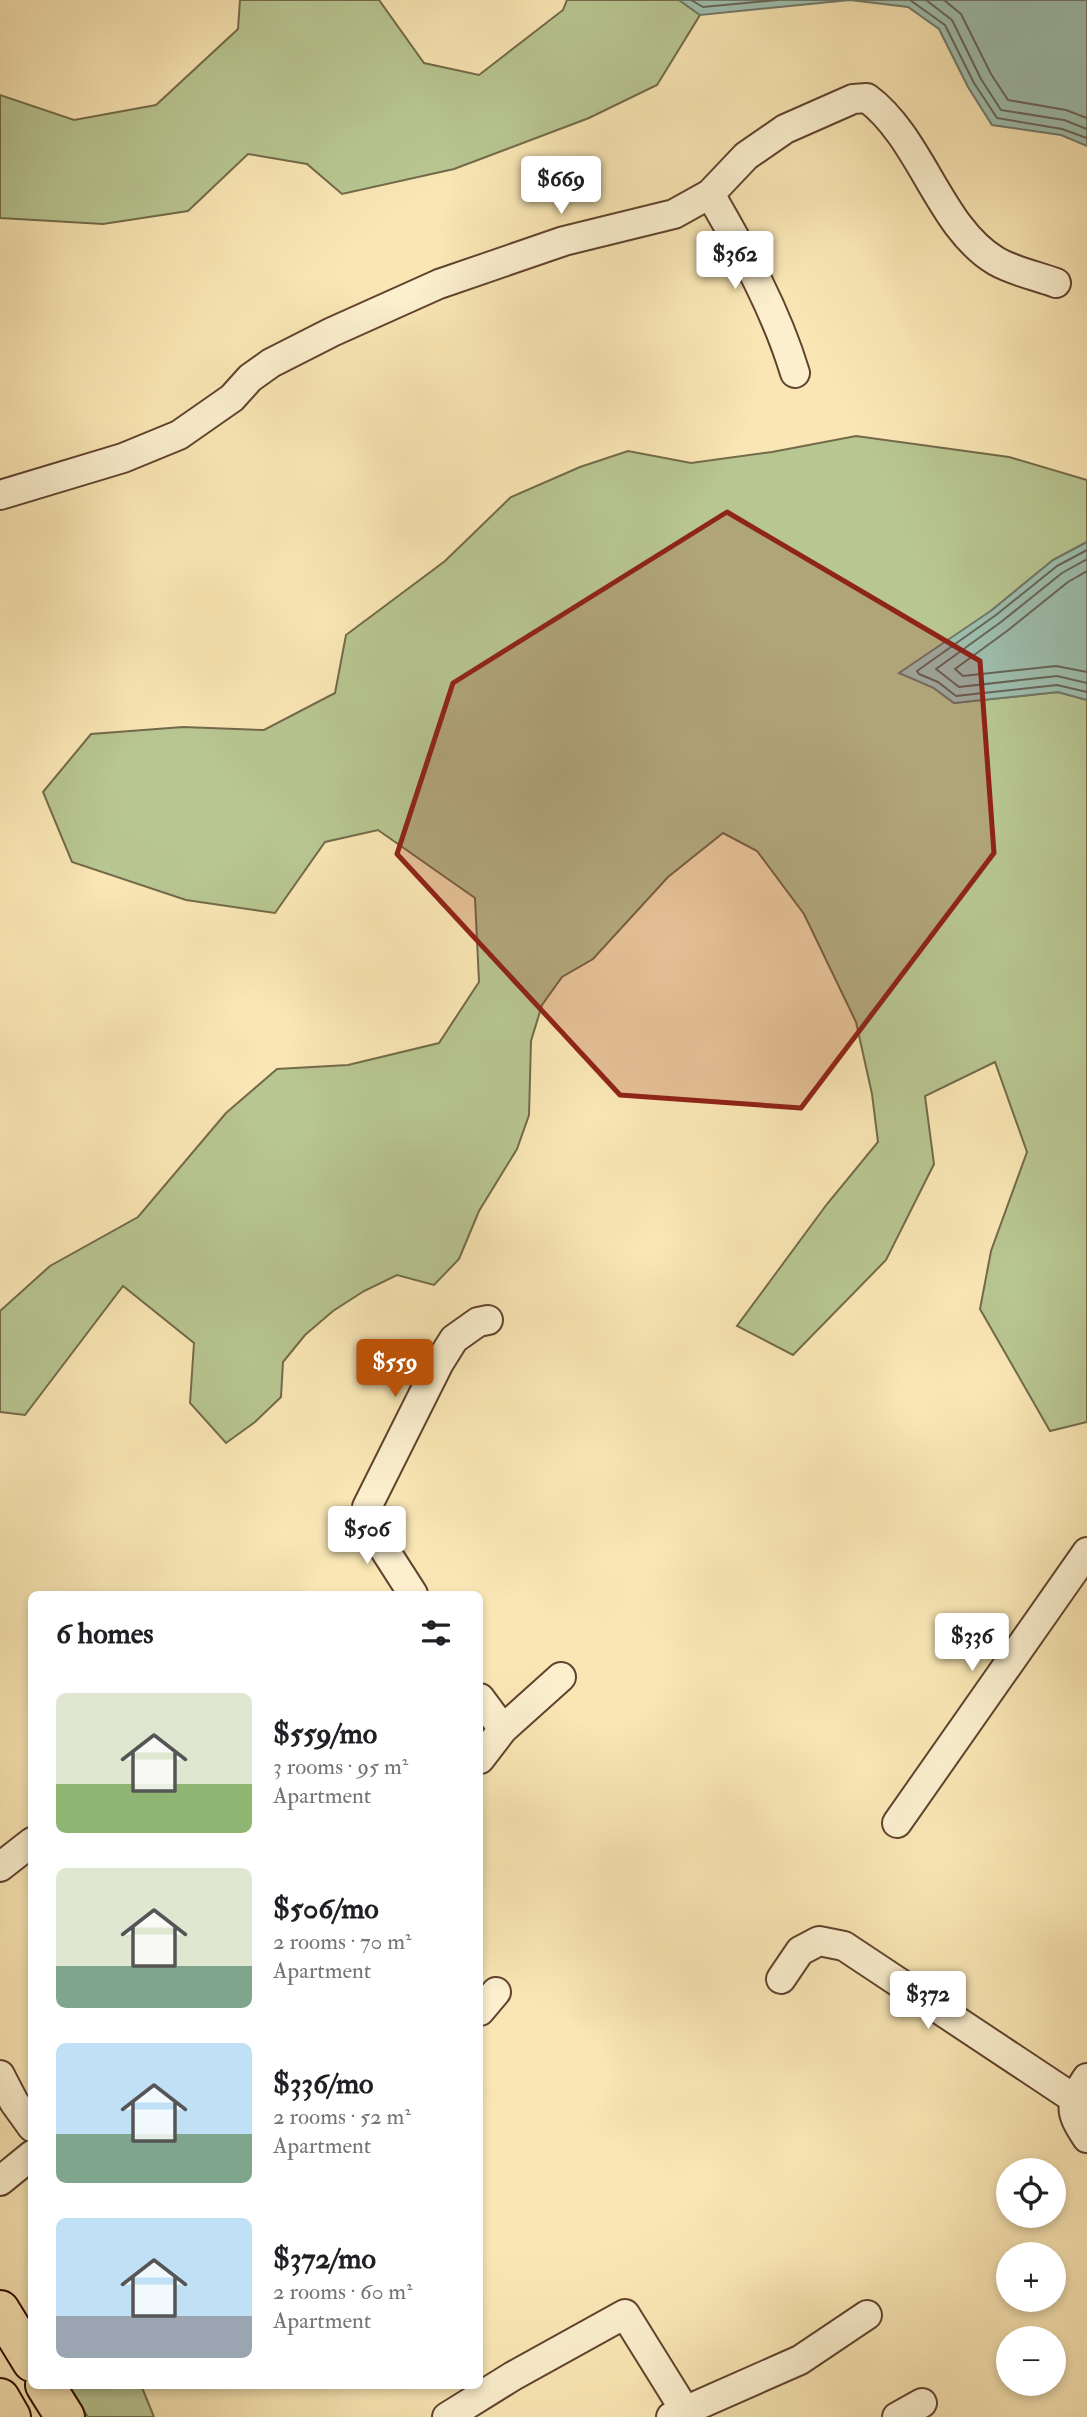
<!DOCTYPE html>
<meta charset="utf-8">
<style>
body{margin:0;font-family:"IM FELL Double Pica",serif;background:#f2f2f2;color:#202124;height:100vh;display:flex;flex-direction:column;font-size:26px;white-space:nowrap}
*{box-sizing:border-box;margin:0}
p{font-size:23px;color:#757577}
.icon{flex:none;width:38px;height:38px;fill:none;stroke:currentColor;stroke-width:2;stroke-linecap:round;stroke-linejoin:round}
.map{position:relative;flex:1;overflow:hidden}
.panel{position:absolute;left:28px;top:1591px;width:455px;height:798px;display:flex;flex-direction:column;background:#fff;border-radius:10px;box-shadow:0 4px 10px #0003}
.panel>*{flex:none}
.buttons{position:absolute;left:996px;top:2158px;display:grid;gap:14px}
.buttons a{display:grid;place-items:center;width:70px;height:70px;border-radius:50%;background:#fff;box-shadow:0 4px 10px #0003;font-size:35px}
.price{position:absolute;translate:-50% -60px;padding:0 16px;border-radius:7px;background:#fff;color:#222;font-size:23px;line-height:46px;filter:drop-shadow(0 2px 4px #0008)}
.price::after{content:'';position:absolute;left:50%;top:42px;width:21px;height:16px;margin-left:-10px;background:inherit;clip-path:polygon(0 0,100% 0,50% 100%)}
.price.on{background:#b45309;color:#fff}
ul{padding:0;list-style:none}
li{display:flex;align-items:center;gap:21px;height:175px;padding:0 28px}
li span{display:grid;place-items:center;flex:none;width:196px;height:140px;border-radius:10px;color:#555}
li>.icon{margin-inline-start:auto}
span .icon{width:84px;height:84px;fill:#fffc;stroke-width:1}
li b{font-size:30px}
h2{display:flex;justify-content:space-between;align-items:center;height:84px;padding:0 28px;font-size:30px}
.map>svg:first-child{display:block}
.green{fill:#b8c691;stroke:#736a4a;stroke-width:2}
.water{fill:#9ebfaf;stroke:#71786a;stroke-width:2}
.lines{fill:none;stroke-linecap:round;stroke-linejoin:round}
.shore{stroke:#666658;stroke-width:2}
.minor-casing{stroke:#61432e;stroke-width:32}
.highway-casing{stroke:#2e0d02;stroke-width:42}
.minor{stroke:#fbefce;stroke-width:28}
.highway{stroke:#f9e6b4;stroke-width:38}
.marked{fill:#8f2418;fill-opacity:0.2;stroke:#8f2418;stroke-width:5;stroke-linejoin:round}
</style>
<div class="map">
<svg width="1087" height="2417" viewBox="0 0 1087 2417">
<rect width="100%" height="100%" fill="#f9e6b4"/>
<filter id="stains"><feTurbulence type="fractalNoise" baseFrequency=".00286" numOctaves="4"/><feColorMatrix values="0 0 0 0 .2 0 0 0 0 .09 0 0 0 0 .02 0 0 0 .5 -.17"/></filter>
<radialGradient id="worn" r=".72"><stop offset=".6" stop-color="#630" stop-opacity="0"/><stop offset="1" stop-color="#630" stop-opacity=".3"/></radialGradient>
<!-- green -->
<g class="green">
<polygon points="240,0 379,0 424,63 479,75 563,10 567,0 679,0 700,15 657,85 589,118 454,169 342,194 307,164 248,154 188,211 103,224 0,218 0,95 74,120 156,105 238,29"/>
<polygon points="856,436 1009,457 1087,480 1087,542 1053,560 992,610 934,688 954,703 1058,692 1087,700 1087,1422 1050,1431 980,1309 991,1251 1027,1152 995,1062 925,1096 934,1164 886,1260 793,1355 737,1326 827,1204 878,1142 872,1094 856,1022 804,914 757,851 723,833 668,877 593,959 562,977 542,1005 531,1041 529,1115 517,1149 479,1211 459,1259 434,1285 397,1275 364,1291 333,1311 305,1335 283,1362 281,1397 255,1422 226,1443 190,1403 194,1343 123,1286 25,1415 0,1412 0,1311 50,1266 138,1217 226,1113 277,1069 348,1065 439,1043 479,982 475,898 378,830 325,842 275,913 186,900 72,862 43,792 91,734 183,727 264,730 335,693 346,635 445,561 511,497 580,467 628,451 691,463 772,452"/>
<polygon points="67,2385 141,2385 154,2417 88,2417"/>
</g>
<!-- water -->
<g class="water">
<polygon points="679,0 1087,0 1087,146 1061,135 992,125 968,87 939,29 908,7 850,0 700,15"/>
<polygon points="1087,542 1087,700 1058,692 954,703 934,688 899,673 992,610 1053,560"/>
</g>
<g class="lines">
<!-- shore -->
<g class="shore">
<polyline points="691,0 703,7 778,0"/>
<polyline points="910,0 945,25 974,83 997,118 1062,129 1087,138"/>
<polyline points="926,0 952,20 981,79 1001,110 1064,120 1087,129"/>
<polyline points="944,0 961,14 991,74 1008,100 1066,110 1087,118"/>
<polyline points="1087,550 1057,566 996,615 917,671 919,674 938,682 956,696 1057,685 1087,692"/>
<polyline points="1087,559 1062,573 1001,622 936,669 959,687 1057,676 1087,683"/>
<polyline points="1087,571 1068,582 1007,631 955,669 963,676 1056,666 1087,672"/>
</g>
<defs>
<g id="minor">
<path d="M 710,194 C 743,251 776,310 795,373"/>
<path d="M 0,495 L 123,458 L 179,435 L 232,398 L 250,378 L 271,363 L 332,332 L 439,284 L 564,241 L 674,214 L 710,194 L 746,156 L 785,129 L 853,99 L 867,98 C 922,139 939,227 996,261 C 1013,271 1037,276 1056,283"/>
<polyline points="413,1594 379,1541 367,1507 439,1363 454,1339 478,1322 488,1320"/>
<polyline points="480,1698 503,1729"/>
<polyline points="480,1759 503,1729 561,1677"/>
<polyline points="897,1823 1087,1552"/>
<polyline points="0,1867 32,1842"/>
<polyline points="781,1979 800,1951 819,1941 844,1946 1073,2098"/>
<polyline points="480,2011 496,1992"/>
<polyline points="0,2075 14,2102 32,2127"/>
<path d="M 1087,2078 C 1069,2105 1069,2111 1087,2138"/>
<polyline points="0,2181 32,2155"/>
<polyline points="447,2417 513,2376 625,2314 689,2417"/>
<polyline points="671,2417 800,2360 867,2315"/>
<polyline points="897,2417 922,2403"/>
</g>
<g id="highway">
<polyline points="0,2310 32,2362"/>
<polyline points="45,2385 65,2417"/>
<polyline points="0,2398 11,2417"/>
</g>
</defs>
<!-- minor casing -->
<use href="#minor" class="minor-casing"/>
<!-- highway casing -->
<use href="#highway" class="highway-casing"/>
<!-- minor -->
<use href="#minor" class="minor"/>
<!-- highway -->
<use href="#highway" class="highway"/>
</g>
<!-- marked area -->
<path class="marked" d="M 727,512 L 980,661 L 994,853 L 801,1108 L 620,1095 L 397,854 L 453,683 Z"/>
<rect width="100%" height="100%" filter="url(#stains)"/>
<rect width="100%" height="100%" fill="url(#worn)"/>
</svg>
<div class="buttons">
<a><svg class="icon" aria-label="locate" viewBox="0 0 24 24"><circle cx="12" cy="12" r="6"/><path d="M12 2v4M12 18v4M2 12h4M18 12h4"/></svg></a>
<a>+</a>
<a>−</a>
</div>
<b class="price" style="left:561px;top:216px">$669</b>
<b class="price" style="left:735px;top:291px">$362</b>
<b class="price on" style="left:395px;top:1399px">$559</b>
<b class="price" style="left:367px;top:1566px">$506</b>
<b class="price" style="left:972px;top:1673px">$336</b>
<b class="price" style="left:928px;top:2031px">$372</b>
<section class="panel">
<h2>6 homes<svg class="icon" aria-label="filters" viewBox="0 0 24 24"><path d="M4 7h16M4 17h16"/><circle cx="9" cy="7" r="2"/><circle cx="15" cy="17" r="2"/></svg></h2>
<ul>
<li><span style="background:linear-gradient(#dfe7d0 65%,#8fb573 0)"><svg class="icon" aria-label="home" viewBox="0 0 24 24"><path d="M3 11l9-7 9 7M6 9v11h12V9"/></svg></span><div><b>$559/mo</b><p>3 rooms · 95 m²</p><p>Apartment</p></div></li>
<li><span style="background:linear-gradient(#dfe7d0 70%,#7fa58c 0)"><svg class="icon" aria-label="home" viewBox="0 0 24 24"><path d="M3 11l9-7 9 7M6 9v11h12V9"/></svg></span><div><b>$506/mo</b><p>2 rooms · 70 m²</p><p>Apartment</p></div></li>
<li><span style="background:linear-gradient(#bfe0f5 65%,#7fa58c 0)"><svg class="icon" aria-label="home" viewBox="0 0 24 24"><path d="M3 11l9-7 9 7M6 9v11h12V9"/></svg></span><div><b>$336/mo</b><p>2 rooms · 52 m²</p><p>Apartment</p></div></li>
<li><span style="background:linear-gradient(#bfe0f5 70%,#9aa5b1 0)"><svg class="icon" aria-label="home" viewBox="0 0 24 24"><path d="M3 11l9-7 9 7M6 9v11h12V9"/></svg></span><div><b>$372/mo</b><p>2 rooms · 60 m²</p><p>Apartment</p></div></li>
</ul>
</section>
</div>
